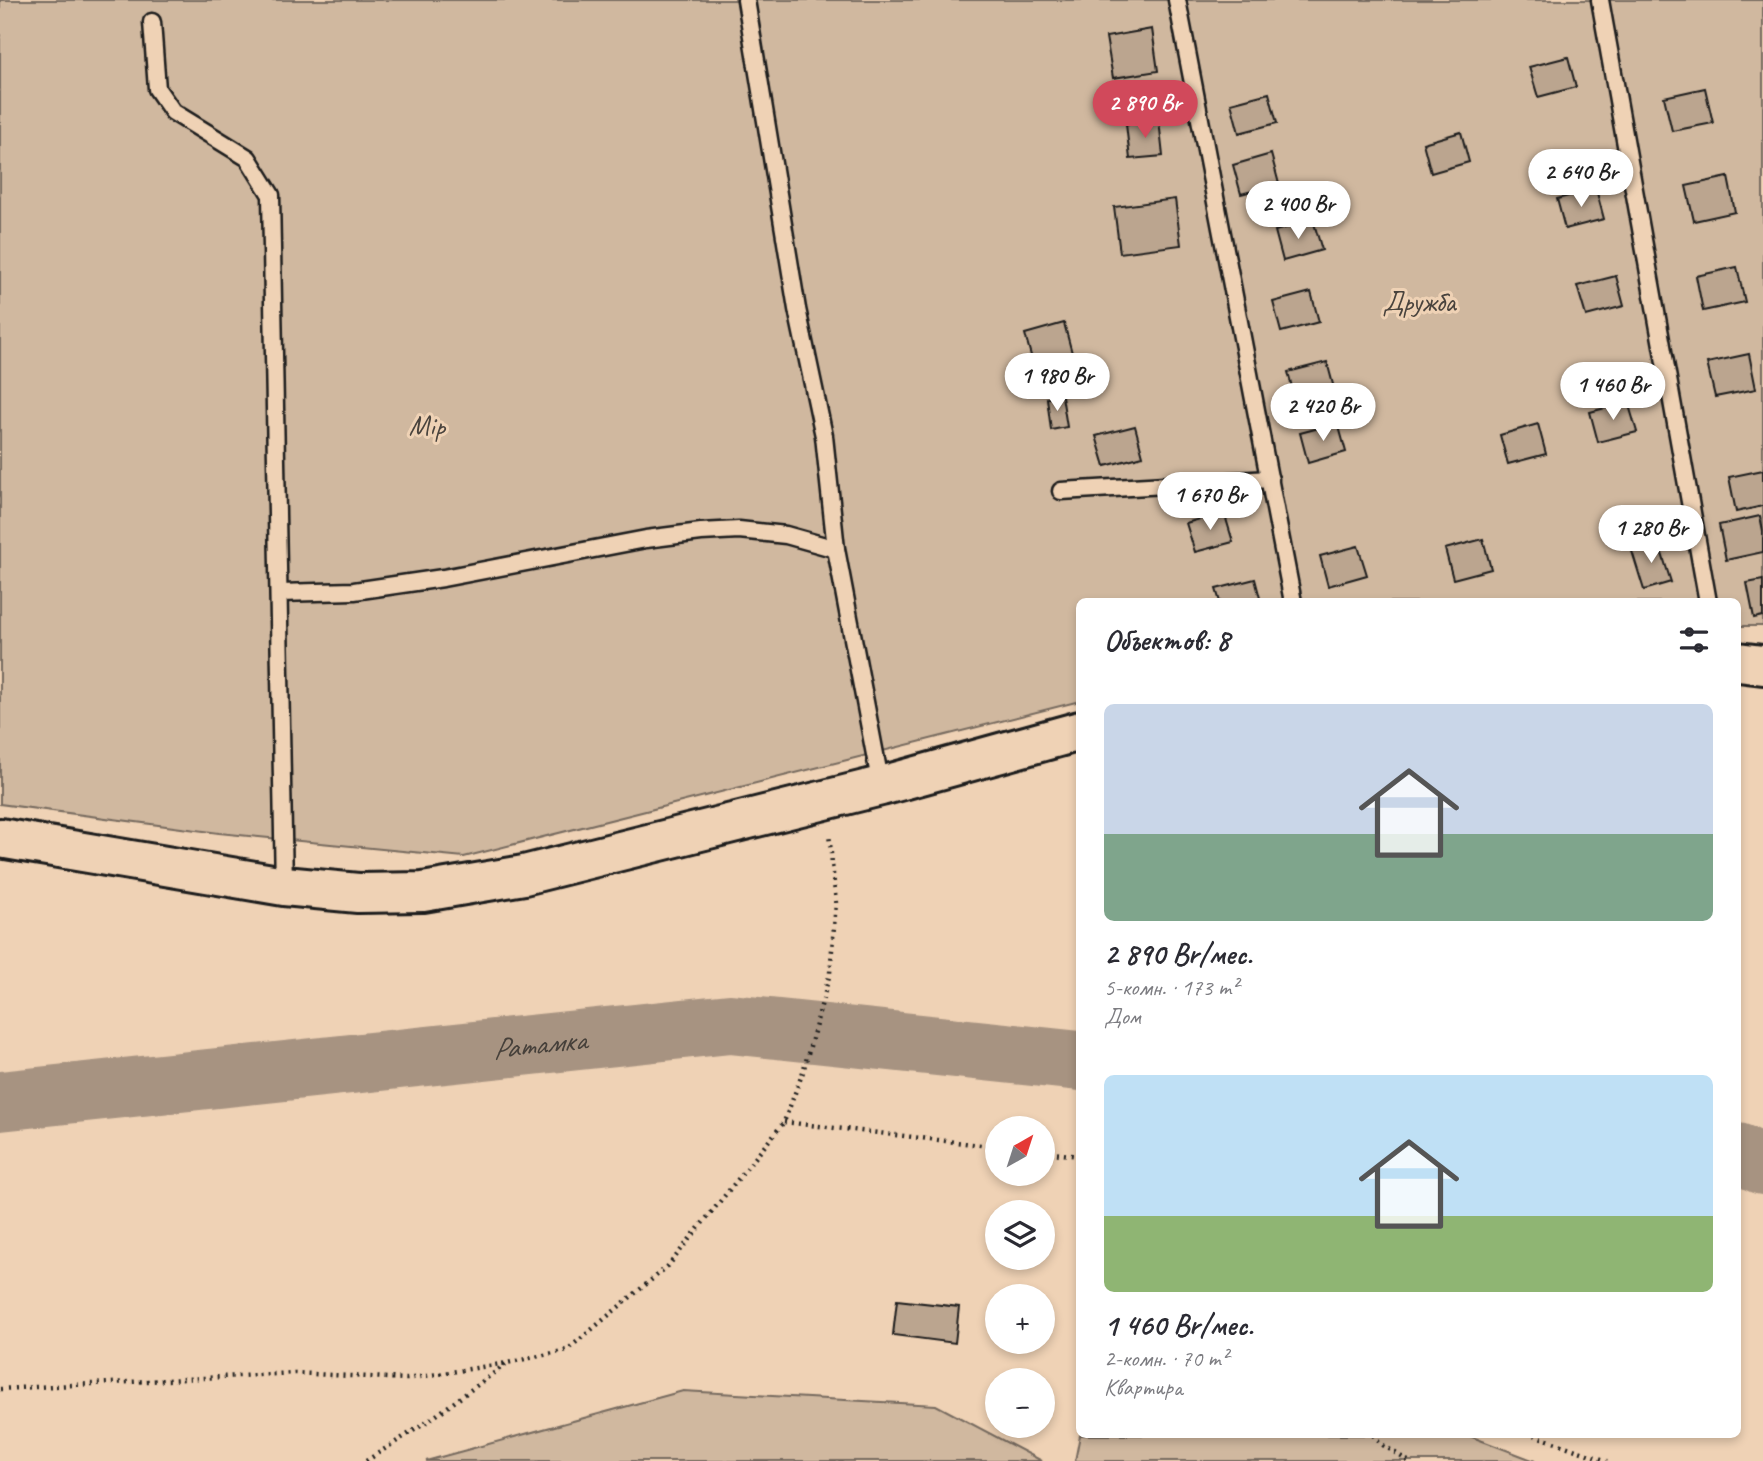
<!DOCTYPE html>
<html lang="ru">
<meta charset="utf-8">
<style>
body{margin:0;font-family:Caveat,sans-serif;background:#f2f2f3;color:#2b2b33;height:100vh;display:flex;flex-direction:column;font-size:26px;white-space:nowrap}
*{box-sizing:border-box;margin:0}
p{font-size:23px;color:#7c7c81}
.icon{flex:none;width:38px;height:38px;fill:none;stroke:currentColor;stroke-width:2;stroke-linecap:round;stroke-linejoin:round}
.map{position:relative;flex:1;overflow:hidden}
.sheet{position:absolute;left:1076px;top:598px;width:665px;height:840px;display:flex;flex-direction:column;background:#fff;border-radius:10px;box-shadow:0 4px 10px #0003}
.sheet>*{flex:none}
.needle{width:46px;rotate:39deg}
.controls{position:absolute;left:985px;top:1116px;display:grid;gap:14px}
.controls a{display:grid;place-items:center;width:70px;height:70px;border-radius:50%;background:#fff;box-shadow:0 4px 10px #0003;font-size:35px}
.price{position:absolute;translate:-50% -60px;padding:0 16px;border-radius:24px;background:#fff;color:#222;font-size:23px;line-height:46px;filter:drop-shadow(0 2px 4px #0008)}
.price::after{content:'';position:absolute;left:50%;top:42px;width:21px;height:16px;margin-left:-10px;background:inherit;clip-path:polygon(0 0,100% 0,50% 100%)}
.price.on{background:#d1495b;color:#fff}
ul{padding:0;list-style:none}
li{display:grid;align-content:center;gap:14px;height:371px;padding:0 28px}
li span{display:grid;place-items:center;height:217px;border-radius:10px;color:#555}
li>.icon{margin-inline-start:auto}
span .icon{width:126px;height:126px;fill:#fffc;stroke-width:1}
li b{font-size:30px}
h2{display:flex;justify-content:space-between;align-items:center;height:84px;padding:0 28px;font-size:30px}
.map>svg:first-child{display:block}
.green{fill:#d0b89f;stroke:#766a5e;stroke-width:2}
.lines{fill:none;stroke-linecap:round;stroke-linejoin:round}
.river{stroke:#a79381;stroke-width:60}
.building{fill:#bba58f;stroke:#1c1c1c;stroke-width:2}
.lane-casing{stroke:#1c1c1c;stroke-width:21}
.secondary-casing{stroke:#1c1c1c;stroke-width:44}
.path{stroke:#1c1c1c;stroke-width:4.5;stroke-dasharray:2 5;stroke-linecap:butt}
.lane{stroke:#efd2b5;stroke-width:16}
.secondary{stroke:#efd2b5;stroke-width:38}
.labels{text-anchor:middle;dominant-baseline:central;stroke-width:6;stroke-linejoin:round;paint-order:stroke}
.park-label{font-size:28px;fill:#49433d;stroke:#efd2b5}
.water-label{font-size:30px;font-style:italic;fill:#46403a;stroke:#efd2b5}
</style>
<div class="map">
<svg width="1763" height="1461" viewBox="0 0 1763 1461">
<rect width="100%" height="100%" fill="#efd2b5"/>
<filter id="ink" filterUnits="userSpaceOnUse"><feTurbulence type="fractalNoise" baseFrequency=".0143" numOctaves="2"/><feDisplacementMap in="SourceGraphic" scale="14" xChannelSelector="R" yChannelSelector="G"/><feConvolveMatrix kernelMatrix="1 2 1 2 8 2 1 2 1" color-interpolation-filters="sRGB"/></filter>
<g filter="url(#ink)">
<!-- green -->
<g class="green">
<polygon points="0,0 1763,0 1763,626 1738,626 1738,602 1080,602 1080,701 464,857 219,833 0,804"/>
<polygon points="683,1391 936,1405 1042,1461 426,1461"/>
<polygon points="1080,1435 1467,1435 1535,1461 1075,1461"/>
</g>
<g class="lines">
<!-- river -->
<g class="river">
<path id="s1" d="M 0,1101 L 730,1024 L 1080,1061"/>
<polyline points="1738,1153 1763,1165"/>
</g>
</g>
<!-- building -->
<g class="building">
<polygon points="1152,29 1158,71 1113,78 1106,37"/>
<polygon points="1568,57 1576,87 1538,97 1529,67"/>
<polygon points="1705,88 1713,123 1672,131 1664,97"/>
<polygon points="1269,93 1277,123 1239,133 1231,103"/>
<polygon points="1159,120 1163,156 1130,159 1126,124"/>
<polygon points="1461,132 1469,162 1431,173 1423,143"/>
<polygon points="1271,154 1279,184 1241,194 1233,165"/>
<polygon points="1728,177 1735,212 1694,221 1686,186"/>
<polygon points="1596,189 1604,219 1565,229 1557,199"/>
<polygon points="1175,199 1181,245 1120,253 1114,207"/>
<polygon points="1313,220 1322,250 1283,261 1275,231"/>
<polygon points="1737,267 1745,302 1703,311 1696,276"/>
<polygon points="1616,276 1624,306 1586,316 1577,286"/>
<polygon points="1311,292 1319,322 1281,332 1273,302"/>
<polygon points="1064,323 1072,353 1033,363 1025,334"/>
<polygon points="1749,354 1756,389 1715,397 1707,363"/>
<polygon points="1327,362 1335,392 1296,402 1288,372"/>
<polygon points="1062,396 1067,427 1051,430 1047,398"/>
<polygon points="1628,402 1637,432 1598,442 1590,412"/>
<polygon points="1338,423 1346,452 1308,463 1300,433"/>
<polygon points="1538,424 1546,454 1508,464 1500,435"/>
<polygon points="1135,426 1143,456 1105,466 1096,436"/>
<polygon points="1763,470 1763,506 1736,512 1729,477"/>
<polygon points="1224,512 1233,542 1195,552 1186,523"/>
<polygon points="1760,516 1763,531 1763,552 1726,560 1719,525"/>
<polygon points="1483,539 1491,569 1453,579 1445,549"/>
<polygon points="1658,541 1671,582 1644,590 1631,548"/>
<polygon points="1358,546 1367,575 1328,586 1320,556"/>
<polygon points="1255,579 1261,602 1220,602 1216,589"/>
<polygon points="1763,580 1763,616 1754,618 1747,583"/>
<polygon points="897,1300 959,1307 955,1343 893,1335"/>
</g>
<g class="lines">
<defs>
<g id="lane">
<polyline points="746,0 797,309 824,436 836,549 881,786"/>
<polyline points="1177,0 1293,602"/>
<polyline points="1600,0 1708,602"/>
<polyline points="152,22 157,89 173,112 248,158 271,195 284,886"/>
<polyline points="1061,491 1270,479"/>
<polyline points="279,593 354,591 443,578 646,539 701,532 739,530 786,535 836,549"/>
</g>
<g id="secondary">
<polyline points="1738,662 1763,665"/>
<polyline points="0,838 284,886 358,893 423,892 524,875 881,786 1080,731"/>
</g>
</defs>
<!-- lane casing -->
<use href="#lane" class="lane-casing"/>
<!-- secondary casing -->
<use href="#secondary" class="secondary-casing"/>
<!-- path -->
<g class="path">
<polyline points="784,1122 998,1147"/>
<polyline points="1043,1152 1080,1156"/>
<polyline points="0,1389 295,1373 407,1379 507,1363 567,1350 668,1266 784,1122 803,1072 830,973 836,903 829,834"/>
<polyline points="1373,1435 1383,1445 1408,1461"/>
<polyline points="1534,1435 1607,1461"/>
<polyline points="366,1461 427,1422 506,1364"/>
</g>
<!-- lane -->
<use href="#lane" class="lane"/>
<!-- secondary -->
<use href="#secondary" class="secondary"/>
</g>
</g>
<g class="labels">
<!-- park labels -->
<g class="park-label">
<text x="1419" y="301">Дружба</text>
<text x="427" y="425">Мір</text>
</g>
<!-- water labels -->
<g class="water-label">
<text stroke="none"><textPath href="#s1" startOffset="542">Ратамка</textPath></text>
</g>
</g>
</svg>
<div class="controls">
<a><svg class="needle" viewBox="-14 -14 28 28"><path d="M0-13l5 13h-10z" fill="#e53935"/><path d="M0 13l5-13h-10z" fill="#7c7c81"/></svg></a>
<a><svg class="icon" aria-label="layers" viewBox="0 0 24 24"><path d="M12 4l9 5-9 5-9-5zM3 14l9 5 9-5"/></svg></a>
<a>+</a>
<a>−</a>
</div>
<b class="price on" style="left:1145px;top:140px">2 890 Br</b>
<b class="price" style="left:1581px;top:209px">2 640 Br</b>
<b class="price" style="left:1298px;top:241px">2 400 Br</b>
<b class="price" style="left:1057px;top:413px">1 980 Br</b>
<b class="price" style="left:1613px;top:422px">1 460 Br</b>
<b class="price" style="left:1323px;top:443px">2 420 Br</b>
<b class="price" style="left:1210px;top:532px">1 670 Br</b>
<b class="price" style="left:1651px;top:565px">1 280 Br</b>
<section class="sheet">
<h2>Объектов: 8<svg class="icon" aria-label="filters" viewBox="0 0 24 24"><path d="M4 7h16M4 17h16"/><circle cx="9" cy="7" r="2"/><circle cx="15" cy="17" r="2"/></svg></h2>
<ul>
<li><span style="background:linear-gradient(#c9d6e8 60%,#7fa58c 0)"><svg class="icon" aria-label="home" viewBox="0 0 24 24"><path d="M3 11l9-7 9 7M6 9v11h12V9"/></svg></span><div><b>2 890 Br/мес.</b><p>5-комн. · 173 m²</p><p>Дом</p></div></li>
<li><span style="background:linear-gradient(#bfe0f5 65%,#8fb573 0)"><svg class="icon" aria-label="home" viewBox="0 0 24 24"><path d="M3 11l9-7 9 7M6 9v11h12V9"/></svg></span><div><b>1 460 Br/мес.</b><p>2-комн. · 70 m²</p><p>Квартира</p></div></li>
</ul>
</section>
</div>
